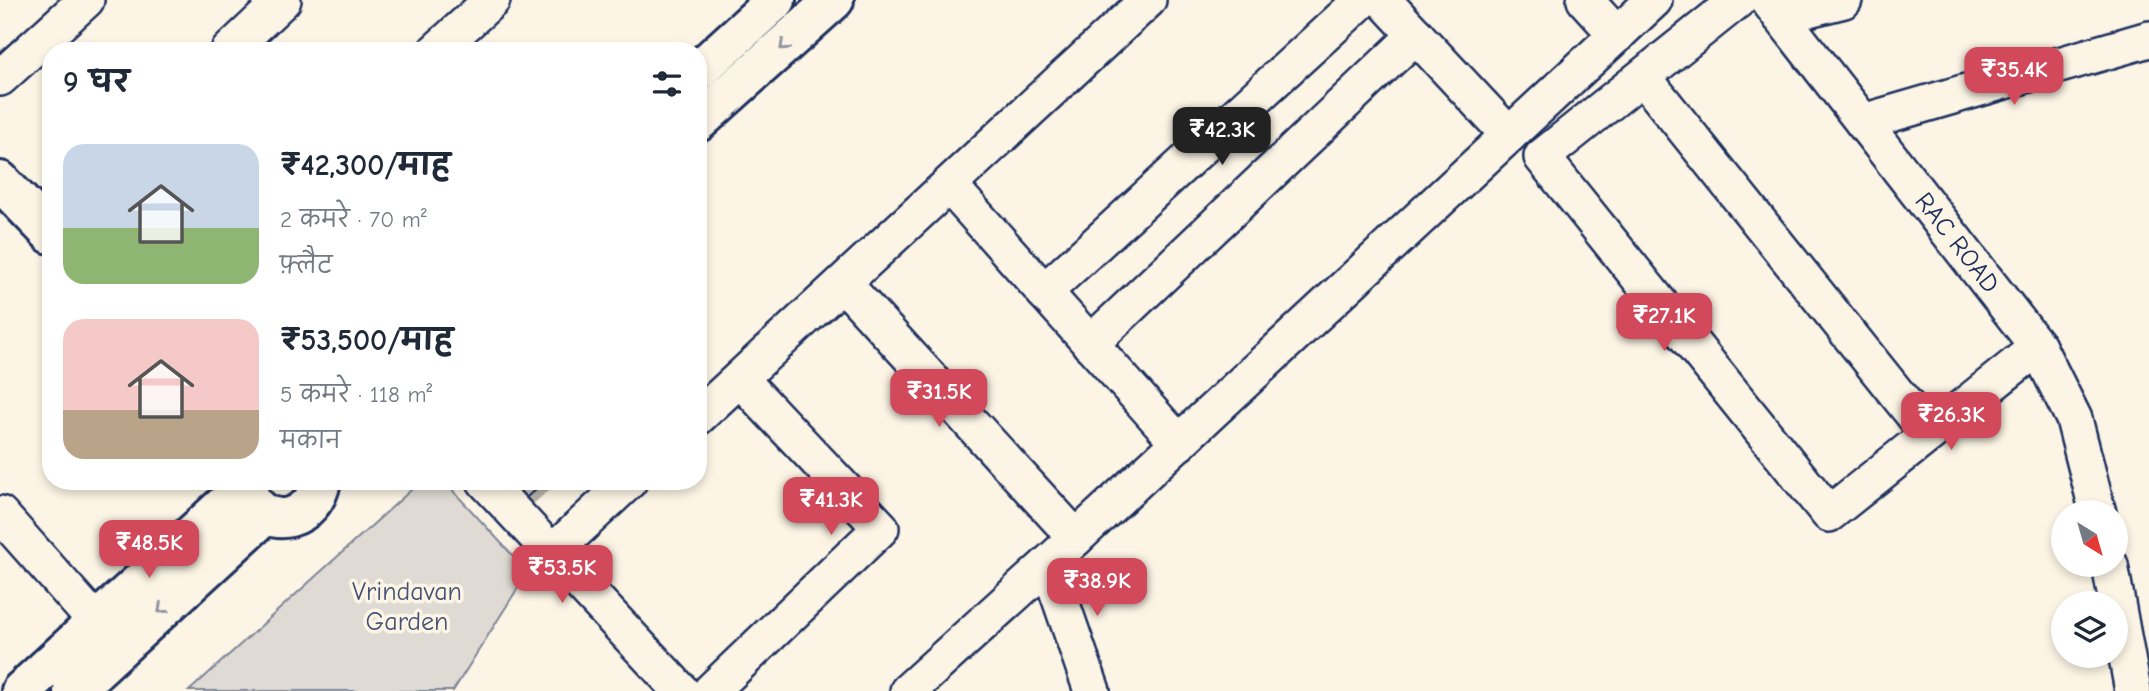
<!DOCTYPE html>
<html lang="hi">
<meta charset="utf-8">
<style>
body{margin:0;font-family:"Comic Neue","Playpen Sans Deva",sans-serif;background:#f2f2f3;color:#1f2937;height:100vh;display:flex;flex-direction:column;font-size:26px;white-space:nowrap}
*{box-sizing:border-box;margin:0}
p{font-size:23px;color:#747a83}
.icon{flex:none;width:38px;height:38px;fill:none;stroke:currentColor;stroke-width:2;stroke-linecap:round;stroke-linejoin:round}
.map{position:relative;flex:1;overflow:hidden}
.side{position:absolute;left:42px;top:42px;width:665px;height:448px;display:flex;flex-direction:column;background:#fff;border-radius:28px;box-shadow:0 4px 10px #0003}
.side>*{flex:none}
.needle{width:46px;rotate:143deg}
.controls{position:absolute;left:2051px;top:500px;display:grid;gap:14px}
.controls a{display:grid;place-items:center;width:77px;height:77px;border-radius:50%;background:#fff;box-shadow:0 4px 10px #0003;font-size:35px}
.price{position:absolute;translate:-50% -60px;padding:0 16px;border-radius:14px;background:#d1495b;color:#fff;font-size:23px;line-height:46px;filter:drop-shadow(0 2px 4px #0008)}
.price::after{content:'';position:absolute;left:50%;top:42px;width:21px;height:16px;margin-left:-10px;background:inherit;clip-path:polygon(0 0,100% 0,50% 100%)}
.price.on{background:#222;color:#fff}
ul{padding:0;list-style:none}
li{display:flex;align-items:center;gap:21px;height:175px;padding:0 21px}
li span{display:grid;place-items:center;flex:none;width:196px;height:140px;border-radius:21px;color:#555}
li>.icon{margin-inline-start:auto}
span .icon{width:84px;height:84px;fill:#fffc;stroke-width:1}
li b{font-size:30px}
h2{display:flex;justify-content:space-between;align-items:center;height:84px;padding:0 21px;font-size:30px}
.map>svg:first-child{display:block}
.green{fill:#dfdbd4;stroke:#7d8599;stroke-width:2}
.building{fill:#c8c7c6;stroke:#1b2f5e;stroke-width:2;filter:url(#shadow)}
.lines{fill:none;stroke-linecap:round;stroke-linejoin:round}
.minor-casing{stroke:#1b2f5e;stroke-width:40}
.tertiary-casing{stroke:#1b2f5e;stroke-width:44}
.minor{stroke:#fcf5e5;stroke-width:35}
.tertiary{stroke:#fcf5e5;stroke-width:38}
.oneway{stroke:#8c92a2}
.labels{text-anchor:middle;dominant-baseline:central;stroke-width:7;stroke-linejoin:round;paint-order:stroke}
.street-label{font-size:26px;fill:#1b2f5e;stroke:#fcf5e5}
.park-label{font-size:26px;fill:#425176;stroke:#fcf5e5}
</style>
<div class="map">
<svg width="2149" height="691" viewBox="0 0 2149 691">
<defs>
<filter id="shadow"><feDropShadow dx="6" dy="6" stdDeviation="0" flood-color="#0004"/></filter>
</defs>
<rect width="100%" height="100%" fill="#fcf5e5"/>
<filter id="ink" filterUnits="userSpaceOnUse"><feTurbulence type="fractalNoise" baseFrequency=".0143" numOctaves="2"/><feDisplacementMap in="SourceGraphic" scale="14" xChannelSelector="R" yChannelSelector="G"/><feConvolveMatrix kernelMatrix="1 2 1 2 8 2 1 2 1" color-interpolation-filters="sRGB"/></filter>
<g filter="url(#ink)">
<!-- green -->
<polygon class="green" points="421,481 444,481 528,572 453,691 189,691"/>
<!-- building -->
<polygon class="building" points="501,481 545,481 520,503"/>
<g class="lines">
<defs>
<g id="minor">
<polyline points="1383,0 1509,135"/>
<polyline points="1585,0 1617,35"/>
<polyline points="1738,0 1542,157 1829,514 2038,347"/>
<polyline points="1768,0 2038,347 2074,419 2098,513"/>
<polyline points="1780,16 1844,0"/>
<polyline points="229,51 283,0"/>
<polyline points="436,51 492,0"/>
<polyline points="1643,77 1929,434"/>
<polyline points="0,78 86,0"/>
<polyline points="1863,122 2149,39"/>
<polyline points="949,185 1179,443"/>
<polyline points="843,283 1076,538"/>
<polyline points="1044,292 1362,0"/>
<polyline points="1090,344 1416,35"/>
<polyline points="698,417 1148,0"/>
<polyline points="485,481 681,691"/>
<polyline points="0,514 96,622"/>
<polyline points="552,553 629,481"/>
<polyline points="1048,564 1092,691"/>
<polyline points="2110,565 2133,691"/>
<polyline points="711,691 881,528 740,379"/>
<polyline points="908,691 1048,564 1654,0"/>
</g>
<g id="tertiary">
<polyline points="698,71 776,0"/>
<polyline points="698,122 834,0"/>
<polyline points="0,181 51,234"/>
<path d="M 250,498 C 271,533 314,519 321,481"/>
<polyline points="21,691 246,485"/>
<polyline points="73,691 266,514"/>
</g>
</defs>
<!-- minor casing -->
<use href="#minor" class="minor-casing"/>
<!-- tertiary casing -->
<use href="#tertiary" class="tertiary-casing"/>
<!-- minor -->
<use href="#minor" class="minor"/>
<!-- tertiary -->
<use href="#tertiary" class="tertiary"/>
</g>
<!-- one-way arrows -->
<defs><path id="oneway-chevron" d="M-2-3.5L2.5 0L-2 3.5" fill="none" stroke-width="1.6" stroke-linecap="round" stroke-linejoin="round" transform="scale(1.75)"/></defs>
<g class="oneway">
<use href="#oneway-chevron" transform="translate(784 46) rotate(138)"/>
<use href="#oneway-chevron" transform="translate(162 609) rotate(137)"/>
</g>
</g>
<g class="labels">
<!-- street labels -->
<g class="street-label">
<text transform="translate(1957 243) rotate(52)">RAC ROAD</text>
</g>
<!-- park labels -->
<g class="park-label">
<text x="407" y="592">Vrindavan<tspan x="407" dy="30">Garden</tspan></text>
</g>
</g>
</svg>
<div class="controls">
<a><svg class="needle" viewBox="-14 -14 28 28"><path d="M0-13l5 13h-10z" fill="#e53935"/><path d="M0 13l5-13h-10z" fill="#747a83"/></svg></a>
<a><svg class="icon" aria-label="layers" viewBox="0 0 24 24"><path d="M12 4l9 5-9 5-9-5zM3 14l9 5 9-5"/></svg></a>
</div>
<b class="price" style="left:2014px;top:107px">₹35.4K</b>
<b class="price on" style="left:1222px;top:167px">₹42.3K</b>
<b class="price" style="left:1664px;top:353px">₹27.1K</b>
<b class="price" style="left:939px;top:429px">₹31.5K</b>
<b class="price" style="left:1951px;top:452px">₹26.3K</b>
<b class="price" style="left:831px;top:537px">₹41.3K</b>
<b class="price" style="left:149px;top:580px">₹48.5K</b>
<b class="price" style="left:562px;top:605px">₹53.5K</b>
<b class="price" style="left:1097px;top:618px">₹38.9K</b>
<section class="side">
<h2>9 घर<svg class="icon" aria-label="filters" viewBox="0 0 24 24"><path d="M4 7h16M4 17h16"/><circle cx="9" cy="7" r="2"/><circle cx="15" cy="17" r="2"/></svg></h2>
<ul>
<li><span style="background:linear-gradient(#c9d6e8 60%,#8fb573 0)"><svg class="icon" aria-label="home" viewBox="0 0 24 24"><path d="M3 11l9-7 9 7M6 9v11h12V9"/></svg></span><div><b>₹42,300/माह</b><p>2 कमरे · 70 m²</p><p>फ़्लैट</p></div></li>
<li><span style="background:linear-gradient(#f6c9c9 65%,#b9a48a 0)"><svg class="icon" aria-label="home" viewBox="0 0 24 24"><path d="M3 11l9-7 9 7M6 9v11h12V9"/></svg></span><div><b>₹53,500/माह</b><p>5 कमरे · 118 m²</p><p>मकान</p></div></li>
</ul>
</section>
</div>
